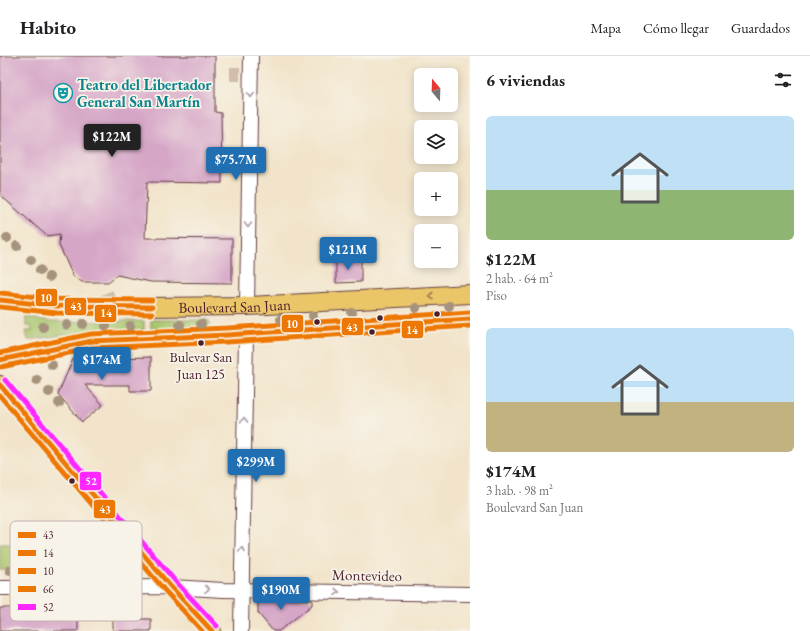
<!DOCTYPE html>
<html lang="es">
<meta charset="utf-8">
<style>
body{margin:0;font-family:"EB Garamond",serif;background:#f6f6f6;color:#202124;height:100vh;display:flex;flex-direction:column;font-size:15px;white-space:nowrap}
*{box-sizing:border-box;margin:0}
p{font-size:13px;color:#757577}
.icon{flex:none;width:22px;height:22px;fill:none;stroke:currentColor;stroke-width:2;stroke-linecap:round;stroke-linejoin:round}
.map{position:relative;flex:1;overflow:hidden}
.panel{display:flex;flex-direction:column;background:#fff;width:340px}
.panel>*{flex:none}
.needle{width:26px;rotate:341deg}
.fabs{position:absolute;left:414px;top:12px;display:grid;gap:8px}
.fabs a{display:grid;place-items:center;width:44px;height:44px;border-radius:6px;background:#fff;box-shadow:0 2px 10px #0003;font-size:20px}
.price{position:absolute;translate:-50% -34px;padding:0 9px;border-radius:4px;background:#1f6fb2;color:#fff;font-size:13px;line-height:26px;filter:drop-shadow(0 1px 2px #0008)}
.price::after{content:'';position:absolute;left:50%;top:24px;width:12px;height:9px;margin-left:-6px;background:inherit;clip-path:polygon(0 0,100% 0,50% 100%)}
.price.selected{background:#222;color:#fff}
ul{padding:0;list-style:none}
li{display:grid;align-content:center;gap:8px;height:212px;padding:0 16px}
li span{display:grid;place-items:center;height:124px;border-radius:6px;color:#555}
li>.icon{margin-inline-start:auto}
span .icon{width:72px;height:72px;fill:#fffc;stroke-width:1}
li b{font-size:17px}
h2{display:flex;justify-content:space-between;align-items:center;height:48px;padding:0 16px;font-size:17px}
header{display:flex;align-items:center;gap:24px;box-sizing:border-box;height:56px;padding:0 20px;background:#fff;border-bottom:1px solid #e0e0e0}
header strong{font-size:19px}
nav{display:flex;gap:22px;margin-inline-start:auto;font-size:14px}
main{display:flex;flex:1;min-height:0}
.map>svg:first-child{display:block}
.green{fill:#a8c56b;stroke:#79724b}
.building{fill:#d6a6c7}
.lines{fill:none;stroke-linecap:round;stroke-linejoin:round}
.minor-tunnel{stroke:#d0bdaa;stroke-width:14;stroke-dasharray:14 7;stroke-linecap:butt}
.minor-casing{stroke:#633d43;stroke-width:16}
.major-casing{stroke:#633d43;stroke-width:20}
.minor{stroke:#fff;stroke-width:14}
.major{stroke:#eac669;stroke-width:18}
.bus-1-casing{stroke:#f7f3e8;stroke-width:8}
.bus-2-casing{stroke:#f7f3e8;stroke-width:8}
.bus-3-casing{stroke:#f7f3e8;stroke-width:8}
.bus-4-casing{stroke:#f7f3e8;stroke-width:8}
.bus-5-casing{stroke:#f7f3e8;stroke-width:8}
.bus-1{stroke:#ed7704;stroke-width:5}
.bus-2{stroke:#ed7704;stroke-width:5}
.bus-3{stroke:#ed7704;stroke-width:5}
.bus-4{stroke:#ed7704;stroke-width:5}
.bus-5{stroke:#fe27ff;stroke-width:5}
.tree{fill:#a5937d}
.oneway{stroke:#ae9aa0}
.oneway2{stroke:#9a724a}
.bus-dot{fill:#4a1f2b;stroke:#f7f3e8;stroke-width:1.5}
.labels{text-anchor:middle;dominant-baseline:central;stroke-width:3.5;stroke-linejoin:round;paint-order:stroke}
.bus-label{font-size:14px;fill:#4a1f2b;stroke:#f7f3e8}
.culture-label{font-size:15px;font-weight:bold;fill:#0d838f;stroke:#f7f3e8;text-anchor:start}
.street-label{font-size:15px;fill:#4a1f2b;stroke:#f7f3e8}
.key{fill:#f7f3e8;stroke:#c3b3af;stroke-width:1}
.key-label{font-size:11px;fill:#4a1f2b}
.line-badge{stroke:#f7f3e8;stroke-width:1.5}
.badge-label{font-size:11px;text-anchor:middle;font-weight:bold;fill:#fff}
</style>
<header>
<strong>Habito</strong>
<nav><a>Mapa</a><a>Cómo llegar</a><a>Guardados</a></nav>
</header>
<main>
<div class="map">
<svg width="470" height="575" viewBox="0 0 470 575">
<rect width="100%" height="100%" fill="#f7f3e8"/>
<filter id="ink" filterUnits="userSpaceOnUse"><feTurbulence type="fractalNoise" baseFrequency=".025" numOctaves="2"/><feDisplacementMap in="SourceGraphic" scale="8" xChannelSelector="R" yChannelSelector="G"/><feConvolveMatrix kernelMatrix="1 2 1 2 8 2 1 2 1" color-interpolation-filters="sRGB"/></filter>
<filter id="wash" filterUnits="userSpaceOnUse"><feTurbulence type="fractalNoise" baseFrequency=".012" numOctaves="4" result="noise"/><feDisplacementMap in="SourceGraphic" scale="16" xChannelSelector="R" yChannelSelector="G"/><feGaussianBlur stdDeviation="0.9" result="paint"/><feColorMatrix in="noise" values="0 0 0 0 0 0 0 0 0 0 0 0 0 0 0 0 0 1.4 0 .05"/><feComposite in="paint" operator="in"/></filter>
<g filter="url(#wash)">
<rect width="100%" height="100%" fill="#f2e4ca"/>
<!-- green -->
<g class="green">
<polygon points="26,261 50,266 144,265 144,275 72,278 28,284 26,275 32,275 31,270 26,270"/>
<polygon points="151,264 208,264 211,268 208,271 151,274"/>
<polygon points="0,488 42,488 43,514 0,514"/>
</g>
<g id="blocks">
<!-- building -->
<g class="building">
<polygon points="0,0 215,0 215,56 221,57 222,127 147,126 145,182 232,183 232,227 151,226 117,219 108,226 82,226 73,220 59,189 60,178 47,180 0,139"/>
<polygon points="336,203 361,203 361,226 336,227"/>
<polygon points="151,301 151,335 130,335 130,329 85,329 103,349 82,366 58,338 73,303"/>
<polygon points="62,541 138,541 138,563 151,563 151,575 113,575 113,553 78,553 78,575 0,575 0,552 62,552"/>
<polygon points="258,543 312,544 312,549 279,575 273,575 258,557"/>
</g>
</g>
</g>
<g filter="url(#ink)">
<use href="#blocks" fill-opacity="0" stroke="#633d43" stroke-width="1"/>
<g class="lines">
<!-- minor-tunnel -->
<g class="minor-tunnel">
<polyline points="230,18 240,18"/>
<polyline points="106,237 112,251"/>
</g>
<defs>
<g id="minor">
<polyline points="247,250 251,0"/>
<polyline points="0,532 171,531 223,534 470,538"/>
<polyline points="241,575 246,278"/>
</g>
<g id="major">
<path id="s1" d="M 0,244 L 57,250 L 145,251 L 247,250 L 470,238"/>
<polyline points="0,304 92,285 227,279 470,263"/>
<polyline points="0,329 171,531 212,575"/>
</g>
</defs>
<!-- minor casing -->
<use href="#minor" class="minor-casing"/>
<!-- major casing -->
<use href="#major" class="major-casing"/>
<!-- minor -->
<use href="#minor" class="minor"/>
<!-- major -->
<use href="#major" class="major"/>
<defs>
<g id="bus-1">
<polyline points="0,244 57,250 152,251"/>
<polyline points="0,304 92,285 227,279 470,263"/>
<polyline points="0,329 171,531 212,575"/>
</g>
<g id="bus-2">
<polyline points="0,251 57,257 152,258"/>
<polyline points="1,311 93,292 227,286 470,270"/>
</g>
<g id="bus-3">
<polyline points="1,237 57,243 152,244"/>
<polyline points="0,297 91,278 227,272 470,256"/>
</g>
<polyline id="bus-4" points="0,340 166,536 202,575"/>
<polyline id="bus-5" points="5,324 176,526 217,570"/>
</defs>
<!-- bus-1 casing -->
<use href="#bus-1" class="bus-1-casing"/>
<!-- bus-2 casing -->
<use href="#bus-2" class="bus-2-casing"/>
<!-- bus-3 casing -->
<use href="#bus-3" class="bus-3-casing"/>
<!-- bus-4 casing -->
<use href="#bus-4" class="bus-4-casing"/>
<!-- bus-5 casing -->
<use href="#bus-5" class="bus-5-casing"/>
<!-- bus-1 -->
<use href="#bus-1" class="bus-1"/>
<!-- bus-2 -->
<use href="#bus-2" class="bus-2"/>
<!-- bus-3 -->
<use href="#bus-3" class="bus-3"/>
<!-- bus-4 -->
<use href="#bus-4" class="bus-4"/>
<!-- bus-5 -->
<use href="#bus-5" class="bus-5"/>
</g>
<!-- trees -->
<g class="tree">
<circle cx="7" cy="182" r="5"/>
<circle cx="17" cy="190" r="5"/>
<circle cx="31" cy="204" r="5"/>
<circle cx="40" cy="214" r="5"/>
<circle cx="49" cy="221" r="5"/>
<circle cx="449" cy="250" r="5"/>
<circle cx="416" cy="252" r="5"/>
<circle cx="352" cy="257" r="5"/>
<circle cx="313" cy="260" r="5"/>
<circle cx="281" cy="263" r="5"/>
<circle cx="83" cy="268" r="5"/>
<circle cx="201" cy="268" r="5"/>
<circle cx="67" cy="269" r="5"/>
<circle cx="180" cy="269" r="5"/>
<circle cx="106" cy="270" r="5"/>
<circle cx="130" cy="270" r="5"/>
<circle cx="43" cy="271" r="5"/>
<circle cx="52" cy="309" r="5"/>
<circle cx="37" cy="324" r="5"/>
<circle cx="49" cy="336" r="5"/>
<circle cx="59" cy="347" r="5"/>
<circle cx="10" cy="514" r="5"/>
</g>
<!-- one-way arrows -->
<defs><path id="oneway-chevron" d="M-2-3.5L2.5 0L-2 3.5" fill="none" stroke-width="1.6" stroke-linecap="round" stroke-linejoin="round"/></defs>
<g class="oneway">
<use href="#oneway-chevron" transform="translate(251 39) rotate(91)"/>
<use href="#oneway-chevron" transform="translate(248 169) rotate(91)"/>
<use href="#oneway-chevron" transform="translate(244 364) rotate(-89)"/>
<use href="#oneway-chevron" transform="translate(242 494) rotate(-89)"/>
<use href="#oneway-chevron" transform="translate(207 533) rotate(4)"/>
<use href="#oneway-chevron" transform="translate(337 536) rotate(1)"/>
</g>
<use class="oneway2" href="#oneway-chevron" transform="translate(431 240) rotate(177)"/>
</g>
<!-- icons -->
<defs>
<symbol id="theatre-ring" viewBox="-11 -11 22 22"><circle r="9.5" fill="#f7f3e8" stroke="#0f9aa8" stroke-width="1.5"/><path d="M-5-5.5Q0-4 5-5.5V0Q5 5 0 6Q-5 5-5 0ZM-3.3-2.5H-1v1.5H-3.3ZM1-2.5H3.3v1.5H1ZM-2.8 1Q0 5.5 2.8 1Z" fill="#0f9aa8"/></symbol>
</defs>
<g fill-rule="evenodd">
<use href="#theatre-ring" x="52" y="26" width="22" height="22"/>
</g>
<!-- markers -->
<g class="bus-dot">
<circle cx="437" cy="258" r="3.5"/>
<circle cx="380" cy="262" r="3.5"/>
<circle cx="317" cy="266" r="3.5"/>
<circle cx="372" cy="276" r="3.5"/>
<circle cx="201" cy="287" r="3.5"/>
<circle cx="72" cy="425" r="3.5"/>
</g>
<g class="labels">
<!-- bus labels -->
<g class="bus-label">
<text x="201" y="301">Bulevar San<tspan x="201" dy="17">Juan 125</tspan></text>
</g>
<!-- culture labels -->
<g class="culture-label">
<text x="77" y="28">Teatro del Libertador<tspan x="77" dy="17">General San Martín</tspan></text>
</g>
<!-- street labels -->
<g class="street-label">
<text stroke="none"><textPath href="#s1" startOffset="235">Boulevard San Juan</textPath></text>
<text transform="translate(367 519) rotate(1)">Montevideo</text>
</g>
</g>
<!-- legend -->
<rect x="10" y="465" width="132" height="100" rx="6" class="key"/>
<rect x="18" y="476" width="18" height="6" fill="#ed7704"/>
<rect x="18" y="494" width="18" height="6" fill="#ed7704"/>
<rect x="18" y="512" width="18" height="6" fill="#ed7704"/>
<rect x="18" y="530" width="18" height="6" fill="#ed7704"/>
<rect x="18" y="548" width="18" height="6" fill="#fe27ff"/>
<g class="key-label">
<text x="43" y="483">43</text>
<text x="43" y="501">14</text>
<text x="43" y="519">10</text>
<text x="43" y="537">66</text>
<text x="43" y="555">52</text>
</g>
<g class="line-badge">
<rect x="35" y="232" width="23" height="19" rx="4" fill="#ed7704"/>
<rect x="64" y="241" width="23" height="19" rx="4" fill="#ed7704"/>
<rect x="94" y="248" width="23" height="19" rx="4" fill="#ed7704"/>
<rect x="281" y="258" width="23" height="19" rx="4" fill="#ed7704"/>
<rect x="341" y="261" width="23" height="19" rx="4" fill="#ed7704"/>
<rect x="401" y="264" width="23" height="19" rx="4" fill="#ed7704"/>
<rect x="79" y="415" width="23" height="20" rx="4" fill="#fe27ff"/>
<rect x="93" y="443" width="23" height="20" rx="4" fill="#ed7704"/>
</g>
<g class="badge-label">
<text x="46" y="246">10</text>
<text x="76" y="254">43</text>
<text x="106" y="261">14</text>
<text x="292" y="272">10</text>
<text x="352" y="275">43</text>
<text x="412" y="278">14</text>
<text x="91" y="429">52</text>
<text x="105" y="457">43</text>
</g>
</svg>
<div class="fabs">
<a><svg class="needle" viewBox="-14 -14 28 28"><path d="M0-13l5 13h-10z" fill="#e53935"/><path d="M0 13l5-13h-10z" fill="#757577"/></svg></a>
<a><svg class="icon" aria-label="layers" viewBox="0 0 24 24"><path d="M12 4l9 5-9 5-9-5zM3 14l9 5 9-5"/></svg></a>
<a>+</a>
<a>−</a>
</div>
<b class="price selected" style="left:112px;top:102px">$122M</b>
<b class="price" style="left:236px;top:125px">$75.7M</b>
<b class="price" style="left:348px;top:215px">$121M</b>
<b class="price" style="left:102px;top:325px">$174M</b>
<b class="price" style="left:256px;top:427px">$299M</b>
<b class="price" style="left:281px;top:555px">$190M</b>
</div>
<section class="panel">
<h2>6 viviendas<svg class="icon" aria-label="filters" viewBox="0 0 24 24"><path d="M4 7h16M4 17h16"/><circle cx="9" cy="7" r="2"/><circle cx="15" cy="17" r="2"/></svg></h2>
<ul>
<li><span style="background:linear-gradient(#bfe0f5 60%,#8fb573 0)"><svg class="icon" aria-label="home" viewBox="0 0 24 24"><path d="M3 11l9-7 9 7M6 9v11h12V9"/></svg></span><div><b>$122M</b><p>2 hab. · 64 m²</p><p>Piso</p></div></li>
<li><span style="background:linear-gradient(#bfe0f5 60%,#c2b280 0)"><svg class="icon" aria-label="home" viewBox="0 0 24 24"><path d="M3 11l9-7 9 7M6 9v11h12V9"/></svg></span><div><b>$174M</b><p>3 hab. · 98 m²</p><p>Boulevard San Juan</p></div></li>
</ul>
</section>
</main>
